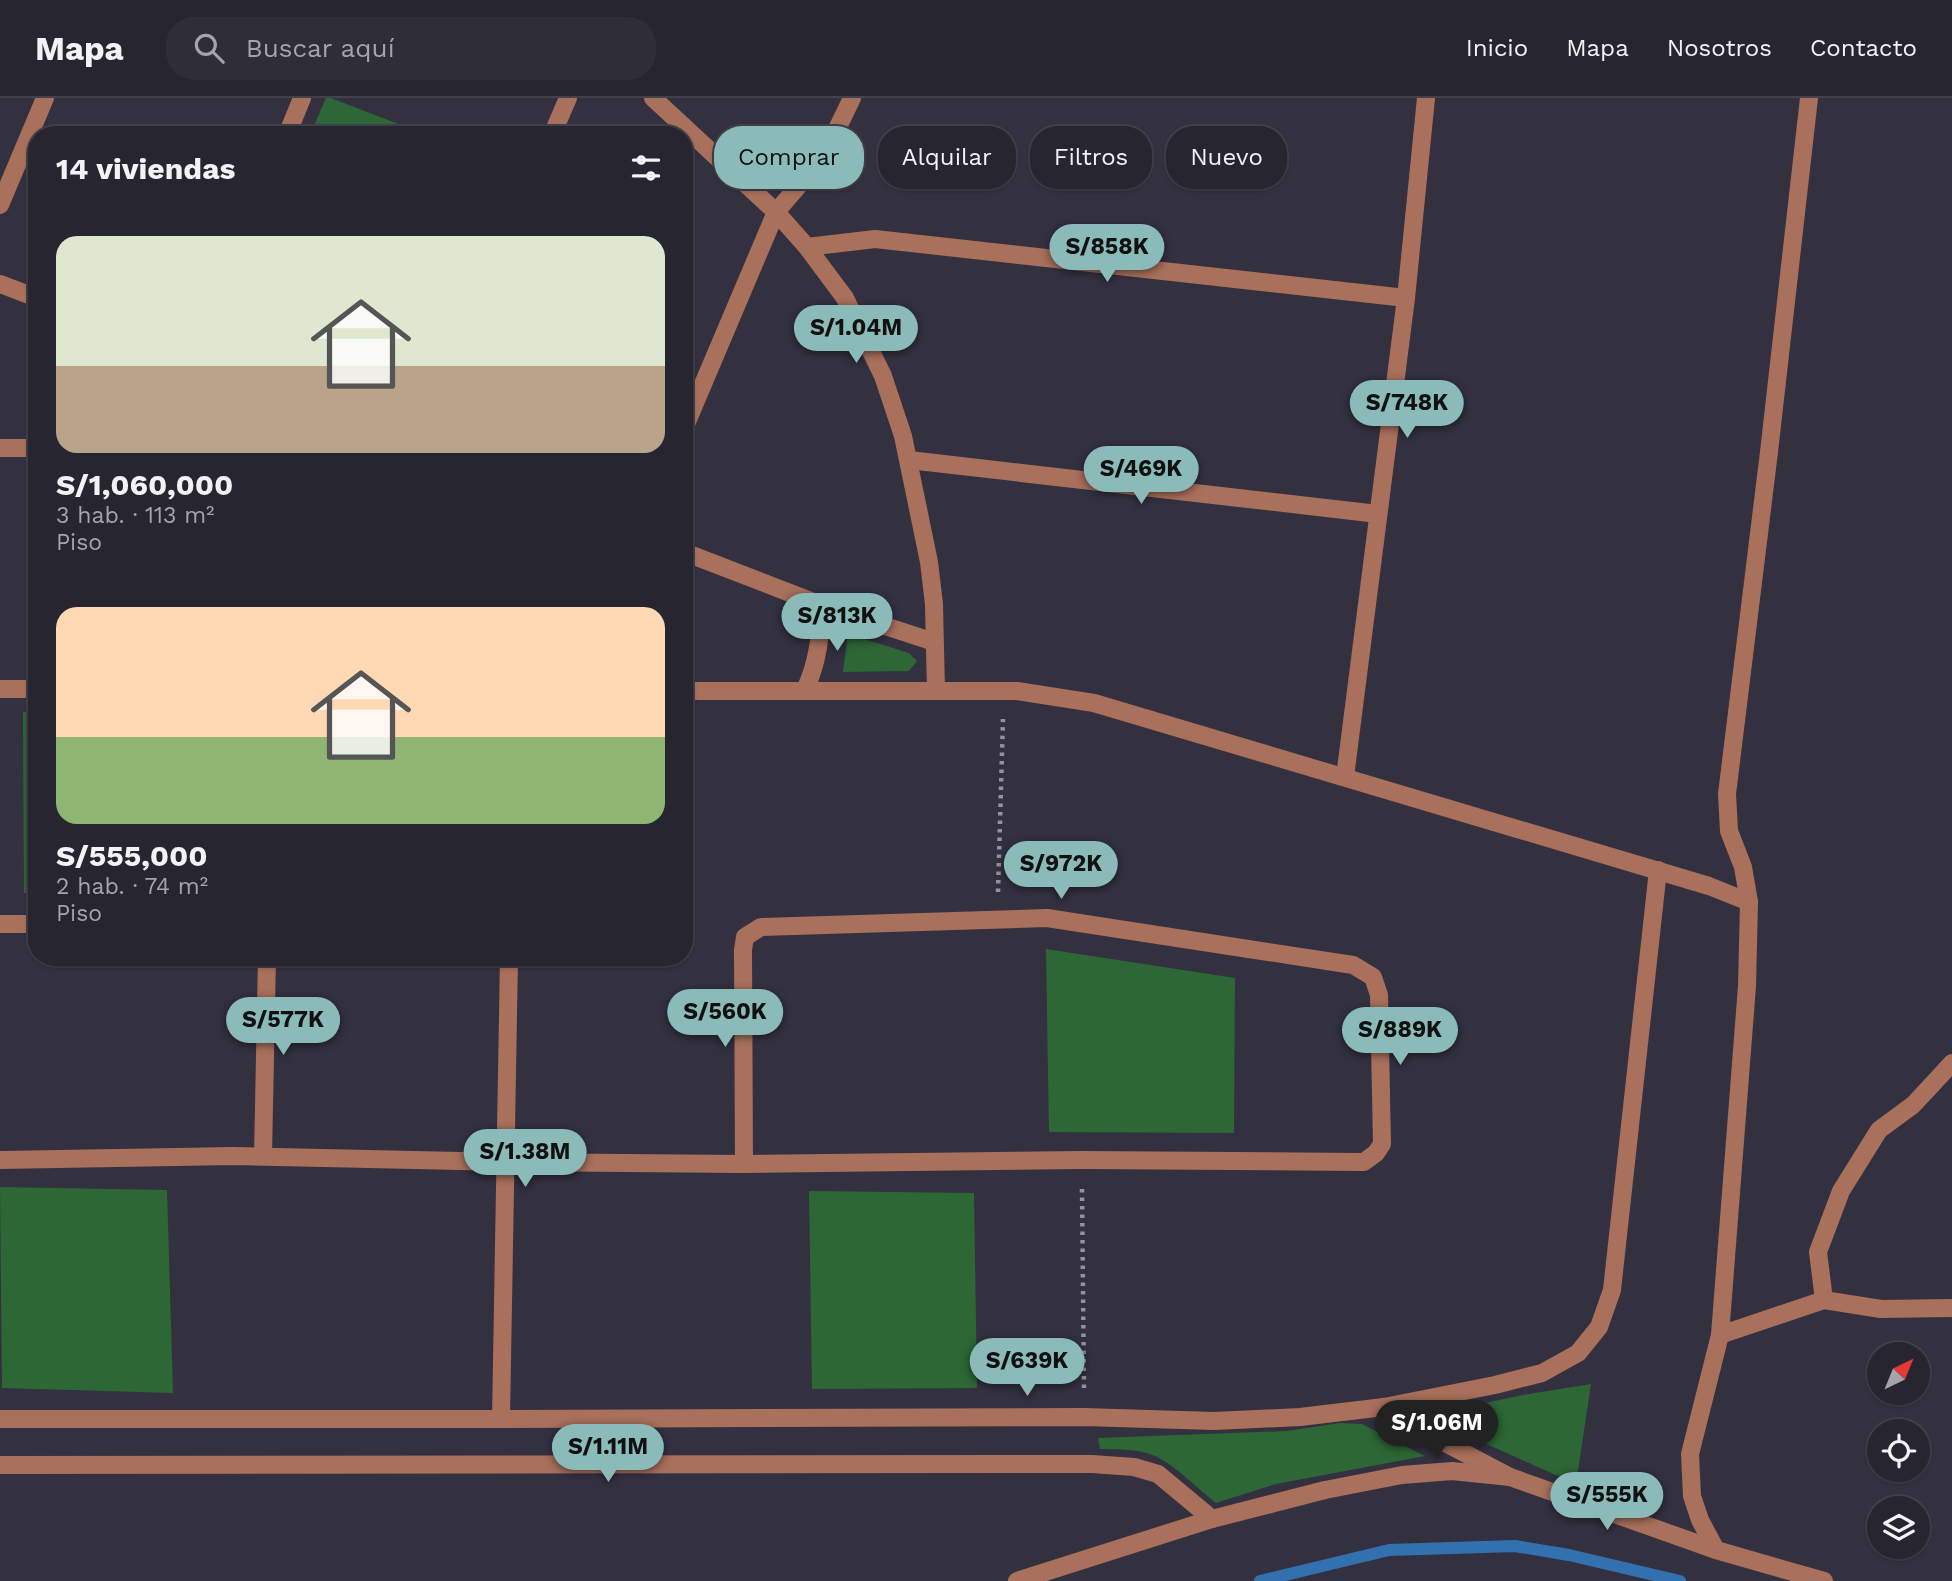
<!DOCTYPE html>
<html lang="es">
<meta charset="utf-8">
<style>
body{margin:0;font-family:"Work Sans",sans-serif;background:#2e2d38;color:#f1f3f6;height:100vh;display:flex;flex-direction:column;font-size:26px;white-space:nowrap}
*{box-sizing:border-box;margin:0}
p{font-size:23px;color:#a4a5ab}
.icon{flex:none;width:38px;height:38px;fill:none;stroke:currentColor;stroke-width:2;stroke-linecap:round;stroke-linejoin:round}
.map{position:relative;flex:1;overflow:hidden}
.panel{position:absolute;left:28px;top:28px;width:665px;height:840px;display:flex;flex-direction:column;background:#262530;border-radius:28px;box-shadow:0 2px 5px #0004,0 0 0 2px #42424c}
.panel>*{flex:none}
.banner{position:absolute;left:714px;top:28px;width:665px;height:63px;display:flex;gap:14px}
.needle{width:46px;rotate:43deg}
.fabs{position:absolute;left:1867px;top:1244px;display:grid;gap:14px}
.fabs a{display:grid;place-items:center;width:63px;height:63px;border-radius:50%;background:#262530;box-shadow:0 2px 5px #0004,0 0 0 2px #42424c;font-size:35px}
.price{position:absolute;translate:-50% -60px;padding:0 16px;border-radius:24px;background:#8bbbb9;color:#111;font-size:23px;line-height:46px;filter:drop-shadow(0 2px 4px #0008)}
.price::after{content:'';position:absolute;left:50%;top:42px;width:21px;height:16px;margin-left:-10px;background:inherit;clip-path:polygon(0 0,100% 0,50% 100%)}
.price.current{background:#222;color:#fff}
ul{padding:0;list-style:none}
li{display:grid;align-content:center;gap:14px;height:371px;padding:0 28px}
li span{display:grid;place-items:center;height:217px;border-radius:21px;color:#555}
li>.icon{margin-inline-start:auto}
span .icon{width:126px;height:126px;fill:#fffc;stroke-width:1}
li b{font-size:30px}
h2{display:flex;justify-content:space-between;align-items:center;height:84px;padding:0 28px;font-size:30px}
.chip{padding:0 24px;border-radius:28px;background:#262530;box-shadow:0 2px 5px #0004,0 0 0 2px #42424c;font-size:24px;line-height:63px}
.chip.current{background:#8bbbb9;color:#111}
header{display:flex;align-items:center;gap:42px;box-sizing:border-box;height:98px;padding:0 35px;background:#262530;border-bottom:2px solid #42424c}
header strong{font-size:33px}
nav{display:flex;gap:38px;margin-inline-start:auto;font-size:24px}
.search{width:490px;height:63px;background:#2e2d38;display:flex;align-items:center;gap:18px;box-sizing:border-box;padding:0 24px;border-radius:28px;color:#a4a5ab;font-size:26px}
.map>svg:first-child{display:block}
.green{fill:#2d6735}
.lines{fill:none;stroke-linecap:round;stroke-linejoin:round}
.stream{stroke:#3271af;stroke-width:12}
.path{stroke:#94929f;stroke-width:4.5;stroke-dasharray:3.5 5;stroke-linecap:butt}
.minor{stroke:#a9705b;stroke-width:18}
</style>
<header>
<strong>Mapa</strong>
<div class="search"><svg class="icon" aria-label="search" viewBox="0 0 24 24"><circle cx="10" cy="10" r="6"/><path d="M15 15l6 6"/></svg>Buscar aquí</div>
<nav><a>Inicio</a><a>Mapa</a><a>Nosotros</a><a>Contacto</a></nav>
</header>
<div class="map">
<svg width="1952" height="1483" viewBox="0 0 1952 1483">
<rect width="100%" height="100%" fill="#333140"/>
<!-- green -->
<g class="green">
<polygon points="326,0 331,0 427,37 310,37"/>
<polygon points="848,536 909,555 917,563 909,573 843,574"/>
<polygon points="23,614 37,615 37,795 24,795"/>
<polygon points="1046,851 1235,880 1234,1035 1049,1034"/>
<polygon points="0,1089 167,1092 173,1295 2,1290"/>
<polygon points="809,1093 974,1095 977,1290 812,1291"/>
<polygon points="1591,1286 1576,1386 1424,1318 1523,1297"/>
<path d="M 1340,1325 L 1362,1326 L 1425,1358 L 1276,1386 L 1216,1405 C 1198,1391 1176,1368 1155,1358 C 1138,1350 1118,1352 1100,1351 L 1098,1340 L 1287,1333 Z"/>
</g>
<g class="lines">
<!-- stream -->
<polyline class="stream" points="1260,1483 1389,1452 1515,1448 1569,1457 1680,1483"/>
<!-- path -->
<g class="path">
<polyline points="998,794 1003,621"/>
<polyline points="1082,1091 1084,1292"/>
</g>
<!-- minor -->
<g class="minor">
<polyline points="653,0 776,114 807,149 845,200 883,278 903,338 929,464 934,506 936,593"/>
<polyline points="287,37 302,0"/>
<polyline points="552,37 568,0"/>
<polyline points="0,107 45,0"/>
<polyline points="807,149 875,141 1406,200"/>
<polyline points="0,186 37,200"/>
<polyline points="684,331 776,114 824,58 852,0"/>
<polyline points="0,350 37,350"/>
<polyline points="909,362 1378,416"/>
<polyline points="684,454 821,507 934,544"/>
<polyline points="0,591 37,591"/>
<path d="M 805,592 C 818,564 821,537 821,507"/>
<polyline points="684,593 1017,593 1094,605 1709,788 1749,804"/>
<polyline points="1345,679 1406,200 1426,0"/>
<polyline points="0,826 37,826"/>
<polyline points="263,1058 267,859"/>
<polyline points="0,1062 234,1058 506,1064 744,1066 1081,1062 1364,1064 1376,1055 1382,1046 1379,897 1373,879 1353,867 1047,820 761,829 745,839 743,852 744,1066"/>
<polyline points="1824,1202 1818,1154 1841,1093 1879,1032 1913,1007 1952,965"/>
<polyline points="1720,1237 1824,1202 1881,1211 1952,1210"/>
<polyline points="1384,1309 1434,1339 1510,1379 1716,1452 1824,1483"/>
<polyline points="0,1321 501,1321 1084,1319 1214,1323 1300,1319 1384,1309 1495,1287 1542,1275 1578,1255 1599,1229 1612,1192 1658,772"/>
<polyline points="501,1321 509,859"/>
<polyline points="0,1367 1092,1366 1134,1369 1158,1376 1212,1421"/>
<polyline points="1716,1452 1700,1422 1692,1398 1690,1356 1720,1237 1747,888 1749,804 1743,769 1729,733 1727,696 1769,354 1809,0"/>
<polyline points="1017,1483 1212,1421 1325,1392 1402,1377 1452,1373 1510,1379"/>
</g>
</g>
</svg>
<div class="fabs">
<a><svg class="needle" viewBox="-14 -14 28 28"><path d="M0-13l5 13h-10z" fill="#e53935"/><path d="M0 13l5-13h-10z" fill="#a4a5ab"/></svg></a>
<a><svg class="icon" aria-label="locate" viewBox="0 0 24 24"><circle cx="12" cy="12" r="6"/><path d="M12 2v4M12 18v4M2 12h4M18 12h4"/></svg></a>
<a><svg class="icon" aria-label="layers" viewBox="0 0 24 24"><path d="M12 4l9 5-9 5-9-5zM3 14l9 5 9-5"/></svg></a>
</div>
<b class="price" style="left:1107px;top:186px">S/858K</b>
<b class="price" style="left:856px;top:267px">S/1.04M</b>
<b class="price" style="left:1407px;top:342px">S/748K</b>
<b class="price" style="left:1141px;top:408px">S/469K</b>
<b class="price" style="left:837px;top:555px">S/813K</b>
<b class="price" style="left:1061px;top:803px">S/972K</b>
<b class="price" style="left:725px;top:951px">S/560K</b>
<b class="price" style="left:283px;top:959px">S/577K</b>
<b class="price" style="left:1400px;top:969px">S/889K</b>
<b class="price" style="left:525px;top:1091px">S/1.38M</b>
<b class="price" style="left:1027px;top:1300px">S/639K</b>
<b class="price current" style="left:1437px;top:1362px">S/1.06M</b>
<b class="price" style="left:608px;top:1386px">S/1.11M</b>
<b class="price" style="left:1607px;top:1434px">S/555K</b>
<div class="banner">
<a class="chip current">Comprar</a>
<a class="chip">Alquilar</a>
<a class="chip">Filtros</a>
<a class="chip">Nuevo</a>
</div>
<section class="panel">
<h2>14 viviendas<svg class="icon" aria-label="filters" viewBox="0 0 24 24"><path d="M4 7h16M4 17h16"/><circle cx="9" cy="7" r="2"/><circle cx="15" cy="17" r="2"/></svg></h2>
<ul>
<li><span style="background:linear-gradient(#dfe7d0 60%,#b9a48a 0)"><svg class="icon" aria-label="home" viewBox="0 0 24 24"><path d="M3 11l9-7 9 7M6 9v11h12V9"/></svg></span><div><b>S/1,060,000</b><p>3 hab. · 113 m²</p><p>Piso</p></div></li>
<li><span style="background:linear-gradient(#ffd9b3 60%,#8fb573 0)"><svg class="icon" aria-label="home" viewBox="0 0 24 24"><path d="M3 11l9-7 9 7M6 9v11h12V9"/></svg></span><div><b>S/555,000</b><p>2 hab. · 74 m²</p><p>Piso</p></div></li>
</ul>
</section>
</div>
